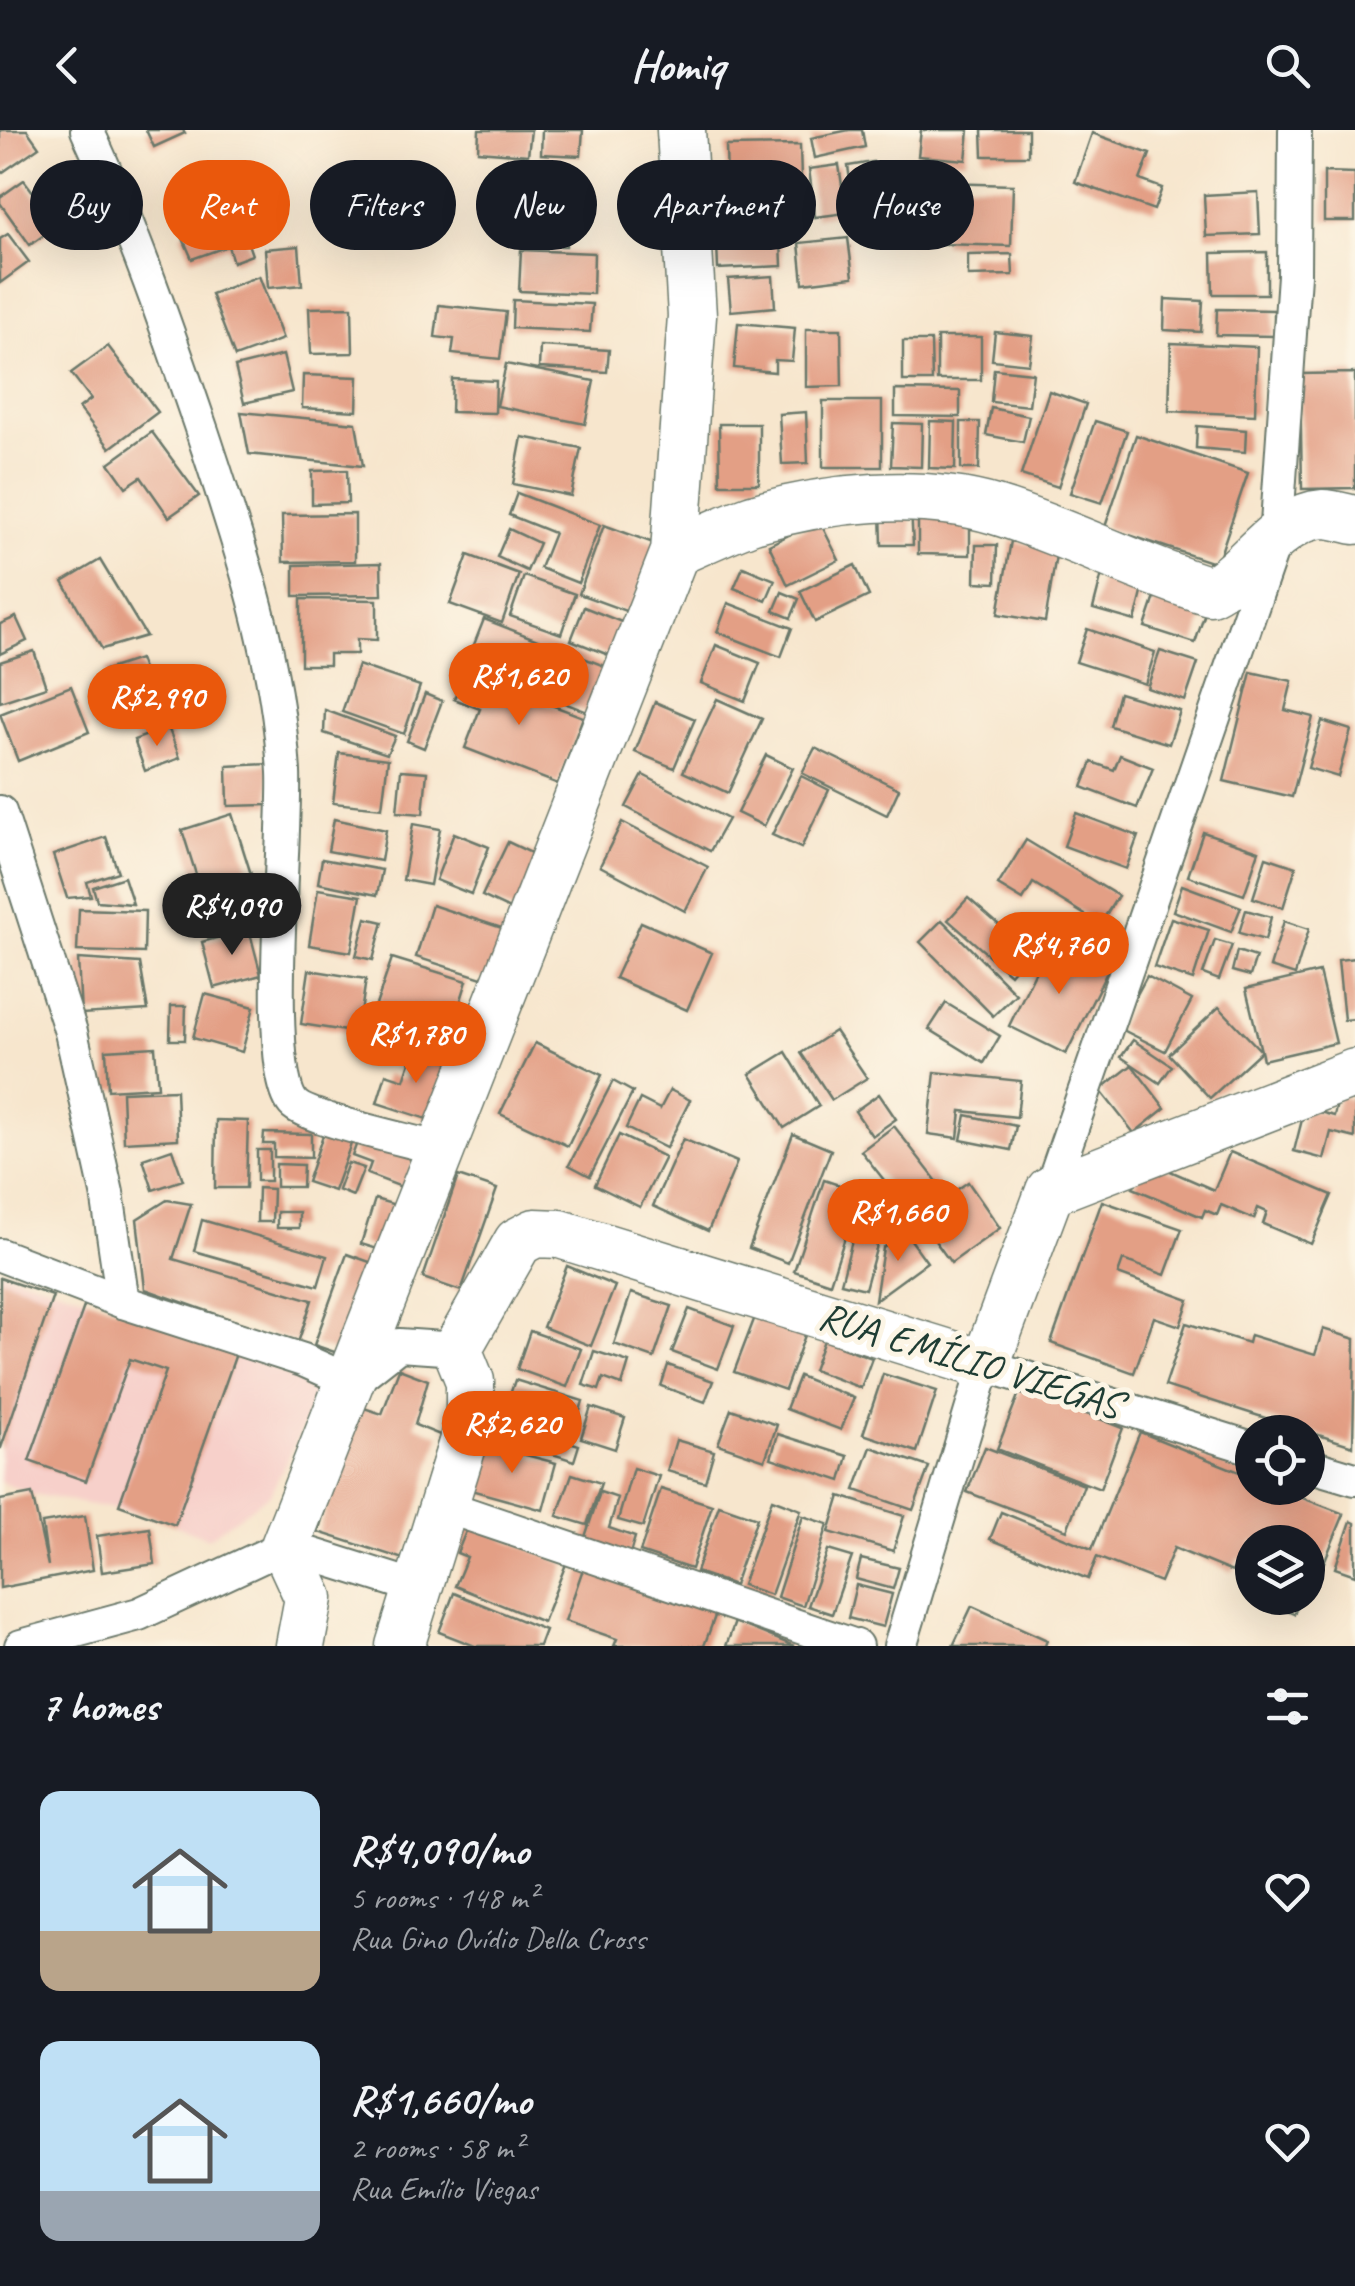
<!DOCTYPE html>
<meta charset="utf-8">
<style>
body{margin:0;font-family:Caveat,sans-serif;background:#242831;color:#f1f3f6;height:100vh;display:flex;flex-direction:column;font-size:38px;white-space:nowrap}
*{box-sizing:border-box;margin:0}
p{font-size:32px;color:#9ea1a6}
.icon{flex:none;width:55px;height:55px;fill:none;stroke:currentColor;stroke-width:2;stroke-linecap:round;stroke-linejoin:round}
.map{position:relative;height:1516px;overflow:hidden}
.side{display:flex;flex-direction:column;background:#171b24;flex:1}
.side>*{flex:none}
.hud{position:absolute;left:30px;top:30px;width:1295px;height:90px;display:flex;gap:20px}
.controls{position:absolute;left:1235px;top:1285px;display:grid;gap:20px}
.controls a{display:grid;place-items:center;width:90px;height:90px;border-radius:50%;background:#171b24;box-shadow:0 10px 40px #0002;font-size:50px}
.price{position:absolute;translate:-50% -85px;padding:0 22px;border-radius:35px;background:#ea580c;color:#fff;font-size:32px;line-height:65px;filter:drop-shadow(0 2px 5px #0008)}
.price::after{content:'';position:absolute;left:50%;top:60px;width:30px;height:22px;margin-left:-15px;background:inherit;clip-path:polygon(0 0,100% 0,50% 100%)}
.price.selected{background:#222;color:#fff}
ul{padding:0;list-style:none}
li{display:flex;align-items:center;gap:30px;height:250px;padding:0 40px}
li span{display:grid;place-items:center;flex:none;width:280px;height:200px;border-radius:20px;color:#555}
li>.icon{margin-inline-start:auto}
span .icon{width:120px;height:120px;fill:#fffc;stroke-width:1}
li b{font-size:42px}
h2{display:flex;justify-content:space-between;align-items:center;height:120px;padding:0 40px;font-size:42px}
.chip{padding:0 35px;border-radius:45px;background:#171b24;box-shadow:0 10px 40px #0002;font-size:35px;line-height:90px}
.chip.selected{background:#ea580c;color:#fff}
header{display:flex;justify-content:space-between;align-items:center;height:130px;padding:0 40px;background:#171b24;font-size:45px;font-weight:700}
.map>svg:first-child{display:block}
.built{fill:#f7d0ca}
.building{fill:#e39f85}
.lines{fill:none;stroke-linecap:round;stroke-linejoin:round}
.street-casing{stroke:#6b786a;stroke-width:36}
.secondary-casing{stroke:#6b786a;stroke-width:51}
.street{stroke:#fff;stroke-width:32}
.secondary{stroke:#fff;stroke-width:48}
.labels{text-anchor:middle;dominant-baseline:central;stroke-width:10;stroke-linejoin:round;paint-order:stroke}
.street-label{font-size:40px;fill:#1f3d34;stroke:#fcf5e5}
</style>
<header><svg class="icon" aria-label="back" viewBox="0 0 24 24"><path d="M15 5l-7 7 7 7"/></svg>Homiq<svg class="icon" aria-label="search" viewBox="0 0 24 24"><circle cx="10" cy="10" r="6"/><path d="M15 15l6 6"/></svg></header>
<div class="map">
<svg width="1355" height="1516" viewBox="0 0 1355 1516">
<rect width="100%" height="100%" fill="#fcf5e5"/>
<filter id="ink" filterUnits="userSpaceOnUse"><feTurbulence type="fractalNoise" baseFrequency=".01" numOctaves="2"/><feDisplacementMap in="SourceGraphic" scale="20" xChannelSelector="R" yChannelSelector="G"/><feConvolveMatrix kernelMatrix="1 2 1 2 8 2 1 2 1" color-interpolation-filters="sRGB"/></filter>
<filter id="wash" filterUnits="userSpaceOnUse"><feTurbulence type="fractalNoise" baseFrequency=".0048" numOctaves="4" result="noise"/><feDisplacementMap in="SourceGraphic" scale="40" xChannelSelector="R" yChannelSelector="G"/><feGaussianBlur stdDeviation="2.25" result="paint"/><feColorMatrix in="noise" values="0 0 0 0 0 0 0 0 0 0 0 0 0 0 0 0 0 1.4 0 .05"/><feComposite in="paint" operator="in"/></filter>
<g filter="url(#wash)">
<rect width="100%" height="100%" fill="#f7e6cd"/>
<!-- built -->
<polygon class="built" points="0,1141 80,1165 323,1257 270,1364 208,1408 148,1385 32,1364 0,1352"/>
<g id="blocks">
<!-- building -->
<g class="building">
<polygon points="0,0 27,0 39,17 0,44"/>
<polygon points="146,0 183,0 185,3 154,17"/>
<polygon points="479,0 531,0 528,25 478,21"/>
<polygon points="542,0 583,0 581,26 541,24"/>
<polygon points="849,0 862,0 865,17 815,28 811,8"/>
<polygon points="921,0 969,0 966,30 918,26"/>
<polygon points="982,0 1028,0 1028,26 983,26"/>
<polygon points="1092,3 1150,24 1140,50 1162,58 1154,80 1075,52"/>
<polygon points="800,15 802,85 728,87 726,16"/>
<polygon points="86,25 108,62 86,75 64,38"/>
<polygon points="873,32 877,62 852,65 848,36"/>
<polygon points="839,35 846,83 815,87 809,39"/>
<polygon points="534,37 561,38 560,79 533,78"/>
<polygon points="1324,42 1355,43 1355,91 1324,91"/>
<polygon points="24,50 58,95 30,115 0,73 0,67"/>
<polygon points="944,53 1013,55 1011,116 943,114"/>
<polygon points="1258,62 1260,104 1206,106 1204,65"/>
<polygon points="237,82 252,125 233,132 228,116 192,129 181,104"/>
<polygon points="508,86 567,87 566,116 508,115"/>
<polygon points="8,104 29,132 0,153 0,109"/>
<polygon points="848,108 853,147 803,153 799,113"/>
<polygon points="781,111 782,136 718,139 717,113"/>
<polygon points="299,116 302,155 268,158 265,119"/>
<polygon points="521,120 594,123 593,164 519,161"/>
<polygon points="1267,122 1267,164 1213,164 1212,123"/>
<polygon points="1012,124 1013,145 968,146 968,125"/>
<polygon points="259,146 283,209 235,227 211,164"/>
<polygon points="773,146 775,177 731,181 728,149"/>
<polygon points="1165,169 1203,171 1201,202 1164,200"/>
<polygon points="513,170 592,174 590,202 512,198"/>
<polygon points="439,175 506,182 500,229 452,224 454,209 435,207"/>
<polygon points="352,177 353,223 311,224 309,178"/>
<polygon points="1217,179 1274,180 1274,206 1216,205"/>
<polygon points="738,193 795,198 792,231 775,230 775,242 734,238"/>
<polygon points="806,199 841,199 842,256 806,257"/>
<polygon points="995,202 1033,206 1029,234 992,230"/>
<rect x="937" y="207" width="44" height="43"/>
<polygon points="903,211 931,211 932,251 903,251"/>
<polygon points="1171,213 1257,217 1255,285 1169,281"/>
<polygon points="108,216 158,282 110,318 79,278 91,269 71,243"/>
<polygon points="540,216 609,220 607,242 539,238"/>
<polygon points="283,225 292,262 244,273 235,237"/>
<polygon points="506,234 594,251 585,294 497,276"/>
<polygon points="994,239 1033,243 1029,276 991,272"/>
<polygon points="1355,243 1355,358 1302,359 1300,244"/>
<polygon points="303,245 358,247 357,281 302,278"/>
<polygon points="452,249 496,251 495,283 451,282"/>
<polygon points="895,260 960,261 960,287 895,286"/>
<polygon points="1049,261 1086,274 1058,357 1021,345"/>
<rect x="823" y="271" width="59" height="66"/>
<polygon points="991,278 1029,286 1023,312 986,305"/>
<polygon points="241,282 356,293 363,336 249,324"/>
<polygon points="806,282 808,333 782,334 779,284"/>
<polygon points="930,291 956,292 955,339 929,338"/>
<polygon points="1095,291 1127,301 1102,373 1070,363"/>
<polygon points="961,292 980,292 979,339 961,339"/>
<polygon points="893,293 922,294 921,337 891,336"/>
<polygon points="719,294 759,294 759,354 720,354"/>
<polygon points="1197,296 1246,300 1245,322 1196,318"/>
<polygon points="152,302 199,366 169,387 141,347 126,357 109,333"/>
<polygon points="1136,305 1248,343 1217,434 1105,397"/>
<polygon points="522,307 581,318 571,366 513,354"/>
<polygon points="347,340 348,373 312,374 312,341"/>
<polygon points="517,363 600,395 578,453 540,438 554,403 509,385"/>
<polygon points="911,379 913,415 882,415 881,380"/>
<polygon points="355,384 355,431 283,432 282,385"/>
<polygon points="918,384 970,385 970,425 918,424"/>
<polygon points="819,390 839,430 788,455 769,415"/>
<polygon points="604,395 656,414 631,483 579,464"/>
<polygon points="509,399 539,413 527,441 497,427"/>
<polygon points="1011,411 1057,419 1045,492 998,484"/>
<polygon points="976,415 997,415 996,453 975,452"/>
<polygon points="468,425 519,444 502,493 450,474"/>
<polygon points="100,430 146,506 102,519 63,452"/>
<polygon points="381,433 382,465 294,466 294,435"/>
<polygon points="855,435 869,466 815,492 800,461"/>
<polygon points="743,437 775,450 766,471 734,458"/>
<polygon points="1103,440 1145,451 1135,491 1093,479"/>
<polygon points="524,446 575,464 561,504 510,486"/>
<polygon points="1158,458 1208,474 1195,513 1145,497"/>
<polygon points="782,462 799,469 791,488 774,481"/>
<polygon points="301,469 377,470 377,510 357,509 357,524 329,524 329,535 301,535"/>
<polygon points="728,473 792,498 781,527 717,502"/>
<polygon points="584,477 624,493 611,526 571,510"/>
<polygon points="16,487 27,511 0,524 0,494"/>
<polygon points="484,489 607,537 590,583 466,535"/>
<polygon points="1087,499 1155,522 1145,554 1076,532"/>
<polygon points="716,515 760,533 745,571 701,553"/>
<polygon points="34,521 46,557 0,572 0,532"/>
<polygon points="1160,521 1198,533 1185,571 1147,558"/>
<polygon points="139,529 159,582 124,595 105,540"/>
<polygon points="358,535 420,556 404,604 342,582"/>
<polygon points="464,542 583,587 558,654 465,618 480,579 454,569"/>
<polygon points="1251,542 1292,551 1285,580 1313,587 1292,667 1224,651"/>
<polygon points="71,556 89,602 18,631 0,584"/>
<polygon points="1119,563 1180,581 1169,614 1110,596"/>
<polygon points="425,564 442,571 424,618 407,611"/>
<polygon points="717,569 762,589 728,663 683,642"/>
<polygon points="655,572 695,589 674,638 635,622"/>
<polygon points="325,580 395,606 387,624 324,603"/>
<polygon points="1322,591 1351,600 1338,647 1308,638"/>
<polygon points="168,597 180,628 145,641 134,610"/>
<polygon points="815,618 899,659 887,685 802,643"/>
<polygon points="339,623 388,629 382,678 333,673"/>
<polygon points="766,625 793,638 764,696 737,683"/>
<polygon points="1120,625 1153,638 1137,678 1082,657 1092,632 1114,640"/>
<polygon points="269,634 270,675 228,676 227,636"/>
<polygon points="401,640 427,642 423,684 397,682"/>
<polygon points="643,645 728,689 710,721 626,677"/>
<polygon points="801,646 829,660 801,718 772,705"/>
<polygon points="1076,683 1138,706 1126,739 1064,716"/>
<polygon points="232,684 255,757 205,773 182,700"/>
<polygon points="334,689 386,700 381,731 328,721"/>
<polygon points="622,692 708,737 685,781 600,736"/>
<polygon points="413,694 440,699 430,755 403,750"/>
<polygon points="1203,702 1259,721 1244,765 1188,746"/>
<polygon points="454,703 489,717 471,764 436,750"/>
<polygon points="106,707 118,742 87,752 91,766 67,768 53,725"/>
<polygon points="1026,710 1118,766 1100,794 1033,753 1023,770 998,755"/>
<polygon points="508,712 544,729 518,783 482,766"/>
<polygon points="1266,727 1296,737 1283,778 1253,768"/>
<polygon points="322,729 382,740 377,765 318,753"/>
<polygon points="124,747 133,774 97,771 93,757"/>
<polygon points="1182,755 1241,777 1231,802 1173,781"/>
<polygon points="318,759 361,766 351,822 309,815"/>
<polygon points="968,768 1029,821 1010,844 948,790"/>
<polygon points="432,775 508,800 491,851 416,827"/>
<polygon points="79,779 145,781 144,823 77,821"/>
<polygon points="1246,780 1271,787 1265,810 1239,803"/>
<polygon points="366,788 383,792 373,830 356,826"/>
<polygon points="1171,788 1209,800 1193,850 1154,837"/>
<polygon points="942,790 1016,864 993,886 920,812"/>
<polygon points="1284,791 1309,799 1295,845 1270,837"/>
<polygon points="641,792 712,823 687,880 615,848"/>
<polygon points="249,799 261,845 214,858 202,812"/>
<polygon points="1051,810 1109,838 1066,924 1009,896"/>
<polygon points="1215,810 1232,815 1219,850 1203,844"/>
<polygon points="1237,821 1256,827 1250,846 1232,841"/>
<polygon points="392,828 467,851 449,908 373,884"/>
<polygon points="1355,828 1355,889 1344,890 1338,830"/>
<polygon points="78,829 140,833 148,880 81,884"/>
<polygon points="309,840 366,849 358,903 301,894"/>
<polygon points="1319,842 1336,913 1263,930 1261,921 1210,968 1169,924 1219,877 1261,921 1246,859"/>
<polygon points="1147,846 1192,870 1165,921 1119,898"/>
<polygon points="205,864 254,877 242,922 193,908"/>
<polygon points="946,873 1000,906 984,933 929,899"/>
<polygon points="171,876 186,876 185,910 170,910"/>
<polygon points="835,901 867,948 832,970 801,923"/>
<polygon points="1133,910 1172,936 1160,953 1121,927"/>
<polygon points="535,913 602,945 568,1016 500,984"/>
<polygon points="155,917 158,957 108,960 106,920"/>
<polygon points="414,920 449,931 430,990 377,973 386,944 404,950"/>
<polygon points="786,922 819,976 784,998 750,944"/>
<polygon points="1132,935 1165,978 1134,1003 1100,960"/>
<polygon points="935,942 1021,951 1017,987 961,981 958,1008 928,1004"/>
<polygon points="613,951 633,962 590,1046 569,1035"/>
<polygon points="176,960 178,1009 124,1012 122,962"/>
<polygon points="670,960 690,970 666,1018 626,998 640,969 660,979"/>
<polygon points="879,964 896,989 872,1006 855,981"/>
<polygon points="1339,966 1355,971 1355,1008 1331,1002 1324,1029 1294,1021 1305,978 1334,986"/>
<polygon points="966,985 1016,996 1011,1020 961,1010"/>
<polygon points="216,990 248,991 246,1058 215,1058"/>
<polygon points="894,996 939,1054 907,1079 861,1021"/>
<polygon points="324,1002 352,1011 334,1061 307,1052"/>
<polygon points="264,1003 311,1004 311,1028 274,1027 274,1014 263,1014"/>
<polygon points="793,1004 831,1020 788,1133 749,1118"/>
<polygon points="619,1005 665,1027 640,1077 595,1055"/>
<polygon points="359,1007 415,1028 404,1058 367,1044 371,1033 352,1026"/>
<polygon points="683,1009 737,1032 708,1101 653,1076"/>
<polygon points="172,1019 183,1050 153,1060 143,1029"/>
<rect x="257" y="1020" width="13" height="31"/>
<polygon points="1230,1022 1332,1065 1311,1114 1263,1094 1267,1082 1258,1078 1254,1089 1221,1075 1217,1085 1205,1080 1202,1087 1133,1058 1145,1030 1214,1060"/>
<polygon points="348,1033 364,1038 353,1066 338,1060"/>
<polygon points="276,1034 303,1035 302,1057 276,1057"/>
<polygon points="458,1046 497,1059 461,1161 423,1148"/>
<polygon points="824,1050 860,1062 830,1153 794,1141"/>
<polygon points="968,1052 1000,1098 951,1133 918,1087"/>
<polygon points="258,1058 273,1059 272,1092 257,1092"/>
<polygon points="375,1069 399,1076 384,1121 361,1114"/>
<polygon points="167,1070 191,1074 173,1129 312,1170 298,1213 145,1159 137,1089"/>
<polygon points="1102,1071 1182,1099 1165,1145 1123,1130 1118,1144 1189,1170 1180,1196 1154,1187 1134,1243 1051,1213"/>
<polygon points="862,1072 887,1079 865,1159 841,1153"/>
<rect x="277" y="1082" width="22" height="16"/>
<polygon points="202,1090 327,1126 318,1156 194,1121"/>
<polygon points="906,1103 927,1132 875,1170 883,1118"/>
<polygon points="347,1124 384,1137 352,1228 314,1215"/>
<polygon points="567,1136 615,1156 591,1216 543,1197"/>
<polygon points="0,1148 53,1166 1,1318 0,1318"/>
<polygon points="631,1163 672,1176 654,1228 614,1214"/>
<polygon points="87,1168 237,1221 175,1395 119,1375 166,1241 130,1229 86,1351 29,1331"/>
<polygon points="689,1179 734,1196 718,1239 672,1222"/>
<polygon points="758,1179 808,1197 785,1260 734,1242"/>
<polygon points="1186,1193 1248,1213 1250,1205 1315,1225 1323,1199 1355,1209 1353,1316 1165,1256"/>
<polygon points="530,1201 581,1219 567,1257 517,1239"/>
<polygon points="824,1210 872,1228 861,1258 813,1240"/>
<polygon points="594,1221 629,1232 622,1255 603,1248 599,1260 583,1255"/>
<polygon points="668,1235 713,1251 705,1272 661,1256"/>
<polygon points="399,1239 428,1250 415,1295 440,1305 403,1429 318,1402 358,1276 382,1284"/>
<polygon points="883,1244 937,1261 917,1322 863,1304"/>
<polygon points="799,1246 854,1268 841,1300 786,1279"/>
<polygon points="515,1250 583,1271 573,1304 504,1282"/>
<polygon points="1021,1258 1123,1298 1100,1359 997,1319"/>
<polygon points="591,1277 625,1288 615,1319 581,1308"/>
<polygon points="731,1279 777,1295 765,1330 718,1314"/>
<polygon points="493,1286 538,1301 533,1317 487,1303"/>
<polygon points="1140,1302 1252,1347 1252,1358 1277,1358 1344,1384 1315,1454 1308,1451 1308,1412 1252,1412 1252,1433 1239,1427 1232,1442 1174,1418 1160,1452 1097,1427 1088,1449 990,1409 1001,1382 1092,1419"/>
<polygon points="778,1304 848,1326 841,1351 771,1328"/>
<polygon points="548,1305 579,1315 574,1331 543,1321"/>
<polygon points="676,1310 714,1321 705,1352 667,1341"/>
<polygon points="480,1313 556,1333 543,1380 467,1359"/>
<polygon points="871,1317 929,1337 913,1380 855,1360"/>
<polygon points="985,1317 1084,1355 1067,1400 967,1362"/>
<polygon points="633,1338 659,1346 643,1397 618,1390"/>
<polygon points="572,1344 601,1353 587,1395 557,1386"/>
<polygon points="661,1359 712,1375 691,1439 640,1422"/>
<polygon points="600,1362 618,1368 609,1398 635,1407 629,1427 583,1413"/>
<polygon points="32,1364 48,1436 42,1393 85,1386 93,1440 0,1458 0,1370"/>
<polygon points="840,1366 904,1386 893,1421 829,1402"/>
<polygon points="772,1369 801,1380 771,1465 742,1455"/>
<polygon points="719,1375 757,1388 734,1455 696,1442"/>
<polygon points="803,1386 828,1394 803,1476 777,1467"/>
<polygon points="1351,1391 1355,1393 1355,1445 1335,1438"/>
<polygon points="469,1394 566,1434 543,1492 455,1456 467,1427 457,1423"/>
<polygon points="150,1398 155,1434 102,1442 97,1406"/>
<polygon points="828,1420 852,1427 832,1484 808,1476"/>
<polygon points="861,1429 899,1438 893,1459 856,1449"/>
<polygon points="585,1433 718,1478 704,1516 614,1516 617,1509 565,1491"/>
<polygon points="856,1455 892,1464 883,1497 848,1488"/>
<polygon points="454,1463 545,1500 539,1516 475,1516 439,1502"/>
<polygon points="1266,1468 1301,1468 1294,1484 1264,1471"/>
<polygon points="972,1476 1047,1510 1045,1516 953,1516"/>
<polygon points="735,1492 794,1516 726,1516"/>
</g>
</g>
</g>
<g filter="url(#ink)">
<use href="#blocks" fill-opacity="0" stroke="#6b786a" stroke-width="2.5"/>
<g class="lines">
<defs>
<g id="street">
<path d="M 87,0 C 133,99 168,201 203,304 C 240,416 277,524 284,642 C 287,703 263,937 293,973 C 306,989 417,1012 444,1020"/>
<polyline points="0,682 71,902 107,1063 123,1172 303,1230 352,1252 399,1215 457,1219"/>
<polyline points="1050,1061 1276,408 1294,145 1295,0"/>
<polyline points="0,1125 123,1172"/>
<polyline points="1308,1335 1355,1349"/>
<polyline points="444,1376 856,1516"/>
<polyline points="21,1516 139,1484 285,1416 419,1458"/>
<polyline points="900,1516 985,1235 1252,1318"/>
</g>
<g id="secondary">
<path d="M 675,422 C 701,411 727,398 753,389 C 827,367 920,358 995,380 C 1068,402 1137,439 1210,461 C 1248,443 1277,387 1323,384 C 1332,384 1345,388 1355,390"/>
<polyline points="300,1516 309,1468 285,1416 675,422 692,186 681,0"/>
<polyline points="400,1516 470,1290 470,1251 457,1219 518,1112 535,1103 560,1104 985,1235 1050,1061 1355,943"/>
</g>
</defs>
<!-- street casing -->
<use href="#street" class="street-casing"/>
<!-- secondary casing -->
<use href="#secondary" class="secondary-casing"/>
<!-- street -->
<use href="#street" class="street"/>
<!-- secondary -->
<use href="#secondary" class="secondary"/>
</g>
</g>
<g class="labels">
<!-- street labels -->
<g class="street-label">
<text transform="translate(970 1230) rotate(17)">RUA EMÍLIO VIEGAS</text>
</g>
</g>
</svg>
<div class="controls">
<a><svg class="icon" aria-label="locate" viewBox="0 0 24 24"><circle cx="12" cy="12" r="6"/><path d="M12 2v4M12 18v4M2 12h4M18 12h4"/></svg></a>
<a><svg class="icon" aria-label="layers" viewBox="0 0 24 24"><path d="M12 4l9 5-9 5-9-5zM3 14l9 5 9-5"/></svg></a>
</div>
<b class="price" style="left:519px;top:598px">R$1,620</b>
<b class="price" style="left:157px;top:619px">R$2,990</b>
<b class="price selected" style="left:232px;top:828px">R$4,090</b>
<b class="price" style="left:1059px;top:867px">R$4,760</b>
<b class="price" style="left:416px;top:956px">R$1,780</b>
<b class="price" style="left:898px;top:1134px">R$1,660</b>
<b class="price" style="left:512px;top:1346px">R$2,620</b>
<div class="hud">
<a class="chip">Buy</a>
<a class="chip selected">Rent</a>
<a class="chip">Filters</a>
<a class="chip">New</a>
<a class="chip">Apartment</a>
<a class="chip">House</a>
</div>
</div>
<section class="side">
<h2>7 homes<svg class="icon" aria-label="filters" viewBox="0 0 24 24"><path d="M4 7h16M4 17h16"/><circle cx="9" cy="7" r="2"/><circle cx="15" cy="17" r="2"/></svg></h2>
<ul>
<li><span style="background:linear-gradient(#bfe0f5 70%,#b9a48a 0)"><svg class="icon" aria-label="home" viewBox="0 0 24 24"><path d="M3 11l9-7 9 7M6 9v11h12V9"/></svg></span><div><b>R$4,090/mo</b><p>5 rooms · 148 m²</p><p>Rua Gino Ovídio Della Cross</p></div><svg class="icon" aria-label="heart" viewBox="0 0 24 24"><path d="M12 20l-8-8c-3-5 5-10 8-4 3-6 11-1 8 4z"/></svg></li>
<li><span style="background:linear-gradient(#bfe0f5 75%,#9aa5b1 0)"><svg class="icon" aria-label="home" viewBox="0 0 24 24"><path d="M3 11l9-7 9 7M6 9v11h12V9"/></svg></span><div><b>R$1,660/mo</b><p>2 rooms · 58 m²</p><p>Rua Emílio Viegas</p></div><svg class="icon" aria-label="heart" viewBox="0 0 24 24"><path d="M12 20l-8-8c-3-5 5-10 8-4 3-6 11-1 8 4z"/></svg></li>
</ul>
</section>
